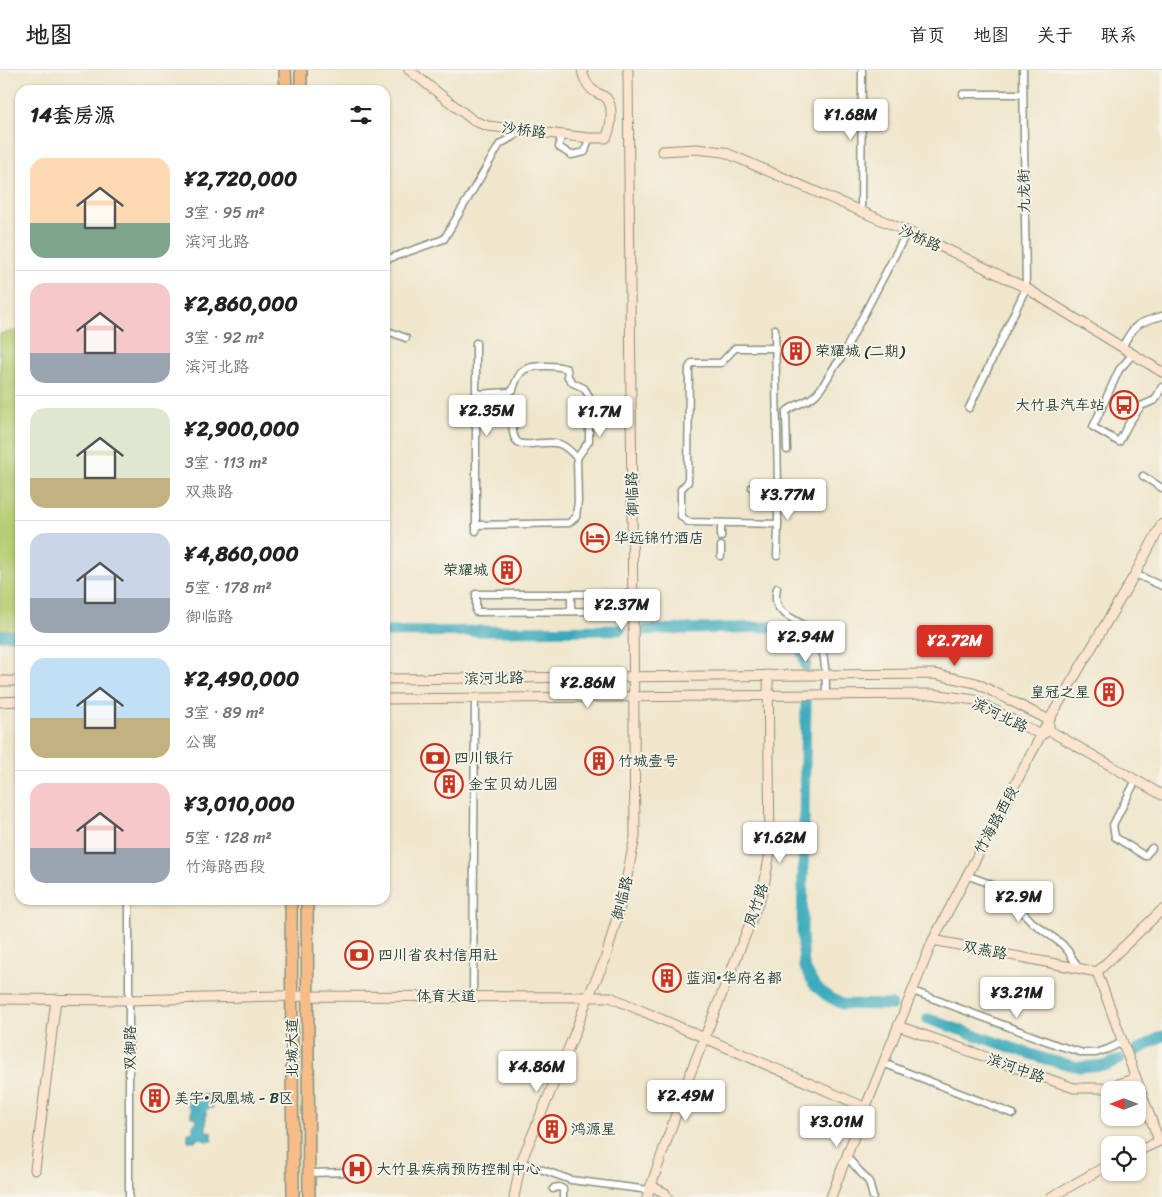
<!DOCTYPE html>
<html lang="zh">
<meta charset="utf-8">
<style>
body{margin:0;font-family:Sriracha,"LXGW WenKai TC",sans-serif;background:#f2f2f2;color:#222;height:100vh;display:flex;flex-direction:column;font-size:19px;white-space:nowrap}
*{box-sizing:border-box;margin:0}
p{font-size:16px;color:#767676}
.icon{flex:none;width:28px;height:28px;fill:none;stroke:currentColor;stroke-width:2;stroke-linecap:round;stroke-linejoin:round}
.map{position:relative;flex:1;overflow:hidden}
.panel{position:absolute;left:15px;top:15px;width:375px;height:820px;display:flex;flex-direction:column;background:#fff;border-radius:15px;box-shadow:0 1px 4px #0004}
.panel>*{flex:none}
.needle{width:32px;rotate:270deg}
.controls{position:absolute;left:1101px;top:1011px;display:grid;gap:10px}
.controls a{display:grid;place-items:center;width:45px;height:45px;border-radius:10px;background:#fff;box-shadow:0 1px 4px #0004;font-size:25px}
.price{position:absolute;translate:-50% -42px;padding:0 11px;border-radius:5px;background:#fff;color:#222;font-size:16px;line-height:32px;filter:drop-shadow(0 1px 2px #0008)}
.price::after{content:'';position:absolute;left:50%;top:30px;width:15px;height:11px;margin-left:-8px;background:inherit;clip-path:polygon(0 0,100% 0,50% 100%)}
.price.selected{background:#d93025;color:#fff}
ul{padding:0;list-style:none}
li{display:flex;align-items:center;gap:15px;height:125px;padding:0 15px}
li+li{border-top:1px solid #e0e0e0}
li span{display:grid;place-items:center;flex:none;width:140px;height:100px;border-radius:15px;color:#555}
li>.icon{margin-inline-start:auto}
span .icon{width:60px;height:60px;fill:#fffc;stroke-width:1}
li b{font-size:21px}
h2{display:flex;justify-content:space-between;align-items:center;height:60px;padding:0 15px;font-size:21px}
header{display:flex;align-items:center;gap:30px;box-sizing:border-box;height:70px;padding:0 25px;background:#fff;border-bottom:1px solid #e0e0e0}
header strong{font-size:24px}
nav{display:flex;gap:28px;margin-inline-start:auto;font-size:18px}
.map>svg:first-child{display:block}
.green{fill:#b6cd72;stroke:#6a8553}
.water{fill:#3eabbc;stroke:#2e7478}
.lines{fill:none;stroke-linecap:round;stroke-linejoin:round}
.river{stroke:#3eabbc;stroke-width:11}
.street-casing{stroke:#889280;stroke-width:9}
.secondary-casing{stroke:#889280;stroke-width:11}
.highway-casing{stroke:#889280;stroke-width:14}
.street{stroke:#fff;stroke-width:6}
.secondary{stroke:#fce5cf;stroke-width:9}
.highway{stroke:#f7bd88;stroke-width:11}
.labels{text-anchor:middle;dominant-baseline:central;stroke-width:4;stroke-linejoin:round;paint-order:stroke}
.street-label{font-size:15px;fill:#1f3d34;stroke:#f7f3e8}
.poi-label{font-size:15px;fill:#1f3d34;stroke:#f7f3e8;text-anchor:start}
</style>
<header>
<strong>地图</strong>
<nav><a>首页</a><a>地图</a><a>关于</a><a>联系</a></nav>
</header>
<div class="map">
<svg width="1162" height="1127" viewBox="0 0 1162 1127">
<rect width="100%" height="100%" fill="#f7f3e8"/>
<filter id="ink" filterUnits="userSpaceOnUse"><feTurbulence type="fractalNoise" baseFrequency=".02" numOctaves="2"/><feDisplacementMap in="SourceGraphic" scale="10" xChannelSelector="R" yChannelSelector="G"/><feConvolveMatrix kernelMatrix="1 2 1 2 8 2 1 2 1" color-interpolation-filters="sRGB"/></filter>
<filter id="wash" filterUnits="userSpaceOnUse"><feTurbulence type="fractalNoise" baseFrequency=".0096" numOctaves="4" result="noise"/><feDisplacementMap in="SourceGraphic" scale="20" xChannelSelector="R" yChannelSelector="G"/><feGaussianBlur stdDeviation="1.12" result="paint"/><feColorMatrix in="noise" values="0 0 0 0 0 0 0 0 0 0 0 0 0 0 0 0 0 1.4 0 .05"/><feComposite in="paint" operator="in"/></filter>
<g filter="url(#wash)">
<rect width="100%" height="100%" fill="#f0e6cc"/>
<!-- green -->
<polygon class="green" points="20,260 20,560 0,560 0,264"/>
<!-- water -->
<polygon class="water" points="213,1024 213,1038 206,1039 206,1061 212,1062 212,1071 205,1071 200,1068 195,1071 188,1071 188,1062 193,1062 193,1055 197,1051 196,1047 191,1047 191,1038 188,1037 188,1025"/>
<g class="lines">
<!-- river -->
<g class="river">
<path d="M 645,560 L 771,557 C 799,562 798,571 806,596"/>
<polyline points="385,562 620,560"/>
<polyline points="0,565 20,565"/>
<polyline points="806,634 802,864 804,896 814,915 827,926 842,934 892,935"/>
<polyline points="928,949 1045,989 1079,997 1107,995 1120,989"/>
<polyline points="1134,982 1162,966"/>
</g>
</g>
</g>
<g filter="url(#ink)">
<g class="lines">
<defs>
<g id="street">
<polyline points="963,24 1023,24"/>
<polyline points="561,65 559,77 571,85 585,82 589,68"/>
<polyline points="861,142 862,0"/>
<polyline points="385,190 444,169 500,74 524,60"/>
<polyline points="775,259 778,417"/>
<polyline points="385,260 406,268"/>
<path d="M 1122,277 C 1135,254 1136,253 1162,246"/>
<polyline points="1133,284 1119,300 1093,357 1119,372 1129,353 1141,336 1155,330 1162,317"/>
<polyline points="969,338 1026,218 1023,0"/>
<path d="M 476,341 L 507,341 C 516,351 509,367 519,373 C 523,375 527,374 531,374 C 555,372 560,369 577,388"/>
<path d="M 787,380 L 786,342 C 794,334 806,333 814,326 C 826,316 829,301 840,290 L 907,162"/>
<polyline points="1143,406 1162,418"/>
<polyline points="752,417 778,417 778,454 688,452 681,446 681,419 688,412 689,298 692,293 721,293 735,278 774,278"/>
<path d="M 476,455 L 569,453 L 576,447 L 578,431 L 577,388 L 589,371 L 589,326 L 584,318 L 573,313 L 568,307 L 567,299 C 560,296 554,296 547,296 C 526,296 519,298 513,320 L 509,322 L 476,324"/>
<polyline points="476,461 476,273"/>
<polyline points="721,467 721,453"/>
<polyline points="721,486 721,476"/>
<polyline points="777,486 778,454"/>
<polyline points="1135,504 1162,516"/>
<path d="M 777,518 C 769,550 802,545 817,568 C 826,582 826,609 826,625"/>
<polyline points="571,524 571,541"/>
<polyline points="633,524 476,524 476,542 633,541"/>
<polyline points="1136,710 1113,755 1115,767 1145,786 1152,778"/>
<polyline points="966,805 988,813 1004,822 1032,852 1062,874 1068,881 1079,899"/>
<polyline points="913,921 1057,975 1083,983 1096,983 1108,979 1123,972"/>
<polyline points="473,926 475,628"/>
<polyline points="883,993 1013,1044"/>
<polyline points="847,1087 869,1112 873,1127"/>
<polyline points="521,1092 571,1110 649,1120"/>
<polyline points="309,1103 349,1102"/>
<polyline points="553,1119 554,1118 559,1117 563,1119 563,1127"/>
<polyline points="129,1127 129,830"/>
</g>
<g id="secondary">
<path d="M 409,0 L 474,51 L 488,56 L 589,68 L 606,68 C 611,59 614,37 607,29 C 605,26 601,25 597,23 C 588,18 584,10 582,0"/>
<polyline points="662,81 696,79 724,82 932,172 1026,218 1162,302"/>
<polyline points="385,609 934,604 976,613 1049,650 1049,656"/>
<polyline points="0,611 20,611"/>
<polyline points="385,629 932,624 975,630 1041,665 1045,663"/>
<polyline points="0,632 20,631"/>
<polyline points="1045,658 1162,725"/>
<polyline points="933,870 1097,902"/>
<polyline points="1097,902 1159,1071"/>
<polyline points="1097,902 1162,840"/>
<polyline points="0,929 130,930 277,926 610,927 869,1039"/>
<polyline points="898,956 1074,1018 1106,1018 1136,1008"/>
<polyline points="1138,1081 1162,1070"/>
<polyline points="35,1100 56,929"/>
<polyline points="651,1116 665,1123 667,1127"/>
<polyline points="514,1127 521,1092 574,965 588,927 605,890 623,826 635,767 628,0"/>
<polyline points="647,1127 690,1004 763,821 770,782 768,605"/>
<polyline points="831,1127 862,1046 933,870 1049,650 1135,504 1162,454"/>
<polyline points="1051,1127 1110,1094"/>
</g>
<g id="highway">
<polyline points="285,0 286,20"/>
<polyline points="301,0 301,20"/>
<polyline points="291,830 293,1127"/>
<polyline points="307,830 309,1127"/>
</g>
</defs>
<!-- street casing -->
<use href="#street" class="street-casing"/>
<!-- secondary casing -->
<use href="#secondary" class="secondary-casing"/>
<!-- highway casing -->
<use href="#highway" class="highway-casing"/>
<!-- street -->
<use href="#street" class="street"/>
<!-- secondary -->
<use href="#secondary" class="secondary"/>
<!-- highway -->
<use href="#highway" class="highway"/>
</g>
</g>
<!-- icons -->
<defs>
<symbol id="building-ring" viewBox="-11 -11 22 22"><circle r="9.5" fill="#f7f3e8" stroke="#c8321e" stroke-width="1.5"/><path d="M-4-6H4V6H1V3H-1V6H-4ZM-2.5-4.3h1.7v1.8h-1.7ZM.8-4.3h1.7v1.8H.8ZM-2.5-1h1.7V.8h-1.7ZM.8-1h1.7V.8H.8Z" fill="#c8321e"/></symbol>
<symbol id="bus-ring" viewBox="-11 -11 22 22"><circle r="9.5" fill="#f7f3e8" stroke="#c8321e" stroke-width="1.5"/><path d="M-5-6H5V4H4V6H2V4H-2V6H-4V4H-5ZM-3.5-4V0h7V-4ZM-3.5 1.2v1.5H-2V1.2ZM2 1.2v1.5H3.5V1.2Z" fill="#c8321e"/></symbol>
<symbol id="hotel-ring" viewBox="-11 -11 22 22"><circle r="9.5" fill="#f7f3e8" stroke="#c8321e" stroke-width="1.5"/><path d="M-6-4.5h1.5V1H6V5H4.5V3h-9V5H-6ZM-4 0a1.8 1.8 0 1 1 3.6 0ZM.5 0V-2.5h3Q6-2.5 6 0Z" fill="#c8321e"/></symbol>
<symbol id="bank-ring" viewBox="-11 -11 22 22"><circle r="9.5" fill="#f7f3e8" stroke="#c8321e" stroke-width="1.5"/><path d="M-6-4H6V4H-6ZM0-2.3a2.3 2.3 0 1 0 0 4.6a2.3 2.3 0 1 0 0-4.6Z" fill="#c8321e"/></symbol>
<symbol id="hospital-ring" viewBox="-11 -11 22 22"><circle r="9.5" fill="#f7f3e8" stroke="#c8321e" stroke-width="1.5"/><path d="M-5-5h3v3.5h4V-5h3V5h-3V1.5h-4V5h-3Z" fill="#c8321e"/></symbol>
</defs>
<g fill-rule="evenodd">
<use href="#building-ring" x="780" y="265" width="32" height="32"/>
<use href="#bus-ring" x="1108" y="319" width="32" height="32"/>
<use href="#hotel-ring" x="579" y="452" width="32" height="32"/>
<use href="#building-ring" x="491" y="484" width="32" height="32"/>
<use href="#building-ring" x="1093" y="606" width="32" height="32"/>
<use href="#bank-ring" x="419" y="672" width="32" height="32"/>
<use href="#building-ring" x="583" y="675" width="32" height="32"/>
<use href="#building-ring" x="433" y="698" width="32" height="32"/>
<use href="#bank-ring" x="343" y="869" width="32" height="32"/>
<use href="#building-ring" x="651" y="892" width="32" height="32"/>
<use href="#building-ring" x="139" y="1012" width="32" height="32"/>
<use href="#building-ring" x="536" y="1043" width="32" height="32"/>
<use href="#hospital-ring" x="341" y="1083" width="32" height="32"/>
</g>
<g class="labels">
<!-- street labels -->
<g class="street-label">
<text transform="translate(524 60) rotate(7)">沙桥路</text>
<text transform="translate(1024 121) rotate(-91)">九龙街</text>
<text transform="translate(920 168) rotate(24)">沙桥路</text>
<text transform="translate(632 424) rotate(-91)">御临路</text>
<text transform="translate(494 608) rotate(-1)">滨河北路</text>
<text transform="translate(1000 645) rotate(26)">滨河北路</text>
<text transform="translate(996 750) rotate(-61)">竹海路西段</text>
<text transform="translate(622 828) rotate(-76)">御临路</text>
<text transform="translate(756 835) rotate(-71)">凤竹路</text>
<text transform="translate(985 880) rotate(11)">双燕路</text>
<text x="446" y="926">体育大道</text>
<text transform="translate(130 978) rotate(-90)">双御路</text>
<text transform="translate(292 978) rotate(-90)">北城大道</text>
<text transform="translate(1016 998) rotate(20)">滨河中路</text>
</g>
<!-- poi labels -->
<g class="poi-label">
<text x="815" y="281">荣耀城 (二期)</text>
<text x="1105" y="335" text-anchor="end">大竹县汽车站</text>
<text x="614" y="468">华远锦竹酒店</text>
<text x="488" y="500" text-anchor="end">荣耀城</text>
<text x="1090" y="622" text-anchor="end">皇冠之星</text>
<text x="454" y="688">四川银行</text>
<text x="618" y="691">竹城壹号</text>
<text x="468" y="714">金宝贝幼儿园</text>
<text x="378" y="885">四川省农村信用社</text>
<text x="686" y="908">蓝润•华府名都</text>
<text x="174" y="1028">美宇•凤凰城 - B区</text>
<text x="571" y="1059">鸿源星</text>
<text x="376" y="1099">大竹县疾病预防控制中心</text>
</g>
</g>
</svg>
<div class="controls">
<a><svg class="needle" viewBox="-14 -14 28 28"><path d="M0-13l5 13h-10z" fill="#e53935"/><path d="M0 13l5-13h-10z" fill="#767676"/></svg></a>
<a><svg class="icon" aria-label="locate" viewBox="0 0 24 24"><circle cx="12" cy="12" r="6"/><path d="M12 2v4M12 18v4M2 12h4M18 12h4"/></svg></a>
</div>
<b class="price" style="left:851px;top:71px">¥1.68M</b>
<b class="price" style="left:487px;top:367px">¥2.35M</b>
<b class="price" style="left:600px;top:368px">¥1.7M</b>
<b class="price" style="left:788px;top:451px">¥3.77M</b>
<b class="price" style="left:622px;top:561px">¥2.37M</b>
<b class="price" style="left:806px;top:593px">¥2.94M</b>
<b class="price selected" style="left:955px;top:597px">¥2.72M</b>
<b class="price" style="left:588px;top:639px">¥2.86M</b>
<b class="price" style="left:780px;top:794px">¥1.62M</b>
<b class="price" style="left:1019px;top:853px">¥2.9M</b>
<b class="price" style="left:1017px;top:949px">¥3.21M</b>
<b class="price" style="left:537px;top:1023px">¥4.86M</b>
<b class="price" style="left:686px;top:1052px">¥2.49M</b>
<b class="price" style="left:837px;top:1078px">¥3.01M</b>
<section class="panel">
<h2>14套房源<svg class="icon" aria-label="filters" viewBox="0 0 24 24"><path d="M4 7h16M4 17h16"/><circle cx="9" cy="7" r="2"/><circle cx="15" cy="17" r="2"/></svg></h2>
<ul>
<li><span style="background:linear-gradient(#ffd9b3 65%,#7fa58c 0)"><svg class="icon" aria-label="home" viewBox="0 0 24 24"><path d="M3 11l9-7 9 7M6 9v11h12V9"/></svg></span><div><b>¥2,720,000</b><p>3室 · 95 m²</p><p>滨河北路</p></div></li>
<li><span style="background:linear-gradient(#f6c9c9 70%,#9aa5b1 0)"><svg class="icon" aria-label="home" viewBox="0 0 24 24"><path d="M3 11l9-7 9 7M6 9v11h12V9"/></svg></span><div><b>¥2,860,000</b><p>3室 · 92 m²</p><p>滨河北路</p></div></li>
<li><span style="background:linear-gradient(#dfe7d0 70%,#c2b280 0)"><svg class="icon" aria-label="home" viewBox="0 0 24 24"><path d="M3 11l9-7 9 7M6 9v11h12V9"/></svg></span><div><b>¥2,900,000</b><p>3室 · 113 m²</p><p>双燕路</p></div></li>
<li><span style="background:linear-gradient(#c9d6e8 65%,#9aa5b1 0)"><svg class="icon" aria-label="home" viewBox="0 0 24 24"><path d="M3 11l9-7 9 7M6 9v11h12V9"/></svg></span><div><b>¥4,860,000</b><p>5室 · 178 m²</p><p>御临路</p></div></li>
<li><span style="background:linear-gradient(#bfe0f5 60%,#c2b280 0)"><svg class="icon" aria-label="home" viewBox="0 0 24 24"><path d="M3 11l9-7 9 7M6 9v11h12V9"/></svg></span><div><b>¥2,490,000</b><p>3室 · 89 m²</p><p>公寓</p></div></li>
<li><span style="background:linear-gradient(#f6c9c9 65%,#9aa5b1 0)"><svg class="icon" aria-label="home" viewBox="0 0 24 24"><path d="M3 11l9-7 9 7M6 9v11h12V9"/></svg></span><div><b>¥3,010,000</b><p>5室 · 128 m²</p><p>竹海路西段</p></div></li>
</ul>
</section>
</div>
